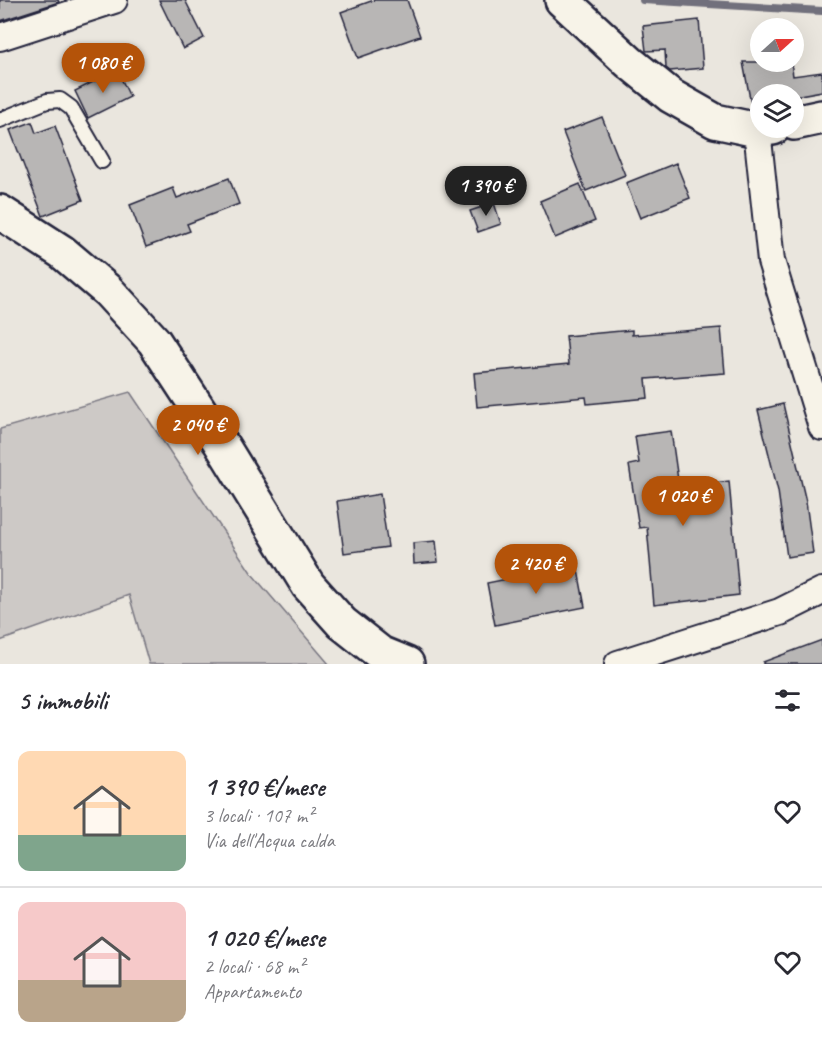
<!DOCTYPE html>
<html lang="it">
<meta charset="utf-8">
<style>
body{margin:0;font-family:Caveat,sans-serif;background:#f2f2f3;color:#2b2b33;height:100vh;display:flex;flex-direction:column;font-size:22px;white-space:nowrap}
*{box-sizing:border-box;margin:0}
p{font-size:20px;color:#7c7c81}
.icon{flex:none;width:33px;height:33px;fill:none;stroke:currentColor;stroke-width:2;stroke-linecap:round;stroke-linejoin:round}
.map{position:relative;height:664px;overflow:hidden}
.panel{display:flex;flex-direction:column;background:#fff;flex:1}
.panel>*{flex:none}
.needle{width:39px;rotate:69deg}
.controls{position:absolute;left:750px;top:18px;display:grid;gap:12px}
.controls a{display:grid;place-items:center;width:54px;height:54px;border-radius:50%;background:#fff;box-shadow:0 6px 24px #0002;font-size:30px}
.price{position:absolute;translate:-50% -51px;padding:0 14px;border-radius:21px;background:#b45309;color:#fff;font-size:20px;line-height:39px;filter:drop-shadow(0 2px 3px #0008)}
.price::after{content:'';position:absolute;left:50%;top:36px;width:18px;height:14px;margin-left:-9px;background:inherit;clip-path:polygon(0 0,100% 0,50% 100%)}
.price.on{background:#222;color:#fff}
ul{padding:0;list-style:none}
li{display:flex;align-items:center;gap:18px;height:150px;padding:0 18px}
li+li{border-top:2px solid #e1e1e2}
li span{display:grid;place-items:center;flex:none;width:168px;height:120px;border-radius:12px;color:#555}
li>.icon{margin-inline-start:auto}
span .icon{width:72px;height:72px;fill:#fffc;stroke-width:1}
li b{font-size:26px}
h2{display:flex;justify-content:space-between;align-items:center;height:72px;padding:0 18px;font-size:26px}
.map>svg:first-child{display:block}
.green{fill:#cdc9c6;stroke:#787680;stroke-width:1.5}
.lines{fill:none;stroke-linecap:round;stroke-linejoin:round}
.stream{stroke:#716f7b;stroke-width:8}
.building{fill:#b8b6b5;stroke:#22223b;stroke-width:1.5}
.service-casing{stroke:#22223b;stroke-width:18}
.minor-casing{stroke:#22223b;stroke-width:30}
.tertiary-casing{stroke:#22223b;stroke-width:38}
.service{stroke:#f7f3e8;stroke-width:14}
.minor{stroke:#f7f3e8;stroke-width:26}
.tertiary{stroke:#f7f3e8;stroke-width:33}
</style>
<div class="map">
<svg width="822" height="664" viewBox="0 0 822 664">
<rect width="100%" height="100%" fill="#eae6de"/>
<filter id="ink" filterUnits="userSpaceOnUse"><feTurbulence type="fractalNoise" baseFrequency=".0167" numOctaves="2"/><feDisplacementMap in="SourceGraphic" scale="12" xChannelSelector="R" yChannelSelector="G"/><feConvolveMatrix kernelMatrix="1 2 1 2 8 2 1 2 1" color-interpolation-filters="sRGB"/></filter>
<g filter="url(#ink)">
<!-- green -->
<polygon class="green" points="130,392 252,574 329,664 149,664 129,595 0,641 0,429"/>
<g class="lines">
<!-- stream -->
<polyline class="stream" points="643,0 822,11"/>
</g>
<!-- building -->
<g class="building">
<polygon points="0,0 58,0 59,2 0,21"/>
<polygon points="159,0 185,0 204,38 183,49"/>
<polygon points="374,0 407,0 420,36 358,58 341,12"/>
<polygon points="699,20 703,68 670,71 666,68 665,50 646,51 643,26"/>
<polygon points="743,62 791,62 793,76 822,72 822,91 794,96 794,94 760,94 760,102 751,104"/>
<polygon points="117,70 130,97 88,118 75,91"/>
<polygon points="602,117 625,175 586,191 563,132"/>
<polygon points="32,122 36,133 55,126 83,200 43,216 10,130"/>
<polygon points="676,163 690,198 640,218 626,183"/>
<polygon points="229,178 239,204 187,224 190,231 146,247 130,205 173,188 177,198"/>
<polygon points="580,184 595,221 555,238 540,201"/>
<polygon points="494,203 501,224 478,232 470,211"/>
<polygon points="721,328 725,373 646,379 648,398 587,404 586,397 477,407 474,373 569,364 566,336 632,330 632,335"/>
<polygon points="783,404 806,502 813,553 787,557 778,491 758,410"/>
<polygon points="671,431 679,487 729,481 739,595 654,605 647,527 639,528 629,465 639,463 635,436"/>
<polygon points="380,494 388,547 344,553 337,501"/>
<polygon points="436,541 438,562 414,564 413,543"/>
<polygon points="577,565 585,607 495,625 487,583"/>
<polygon points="822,640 822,664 763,664 763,662"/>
</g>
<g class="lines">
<defs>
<polyline id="service" points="0,120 47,101 60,100 71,108 102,161"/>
<g id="minor">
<polyline points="0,37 114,0"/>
<polyline points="757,130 771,261 822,427"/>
<polyline points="618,664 780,612 822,591"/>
</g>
<g id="tertiary">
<polyline points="562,0 629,62 671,96 715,121 757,130 773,128"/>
<polyline points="794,123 822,117"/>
<polyline points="0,212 62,252 108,291 154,341 220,442 308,585 342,623 380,653 407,664"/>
</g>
</defs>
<!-- service casing -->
<use href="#service" class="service-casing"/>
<!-- minor casing -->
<use href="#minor" class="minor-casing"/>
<!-- tertiary casing -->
<use href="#tertiary" class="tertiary-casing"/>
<!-- service -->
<use href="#service" class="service"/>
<!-- minor -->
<use href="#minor" class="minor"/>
<!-- tertiary -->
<use href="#tertiary" class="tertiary"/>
</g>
</g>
</svg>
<div class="controls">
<a><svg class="needle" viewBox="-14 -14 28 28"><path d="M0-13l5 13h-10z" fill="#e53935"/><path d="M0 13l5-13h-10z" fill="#7c7c81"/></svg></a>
<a><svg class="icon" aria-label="layers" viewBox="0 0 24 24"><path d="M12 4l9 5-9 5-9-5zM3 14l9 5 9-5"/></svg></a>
</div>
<b class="price" style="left:103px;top:94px">1 080 €</b>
<b class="price on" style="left:486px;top:217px">1 390 €</b>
<b class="price" style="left:198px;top:456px">2 040 €</b>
<b class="price" style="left:683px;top:527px">1 020 €</b>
<b class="price" style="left:536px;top:595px">2 420 €</b>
</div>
<section class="panel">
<h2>5 immobili<svg class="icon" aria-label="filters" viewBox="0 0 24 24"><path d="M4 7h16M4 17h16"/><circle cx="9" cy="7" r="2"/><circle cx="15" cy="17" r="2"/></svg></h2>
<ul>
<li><span style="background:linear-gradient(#ffd9b3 70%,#7fa58c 0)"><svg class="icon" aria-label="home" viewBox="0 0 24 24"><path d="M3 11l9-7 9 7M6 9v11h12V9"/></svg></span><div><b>1 390 €/mese</b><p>3 locali · 107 m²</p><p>Via dell'Acqua calda</p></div><svg class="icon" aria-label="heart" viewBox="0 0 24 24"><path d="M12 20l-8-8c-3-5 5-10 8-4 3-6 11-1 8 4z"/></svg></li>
<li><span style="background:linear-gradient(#f6c9c9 65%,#b9a48a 0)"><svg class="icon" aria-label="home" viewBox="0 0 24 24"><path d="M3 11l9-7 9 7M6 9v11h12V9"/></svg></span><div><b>1 020 €/mese</b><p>2 locali · 68 m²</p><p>Appartamento</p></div><svg class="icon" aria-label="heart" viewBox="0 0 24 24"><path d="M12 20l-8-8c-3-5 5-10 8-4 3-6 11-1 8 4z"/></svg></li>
</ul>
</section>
